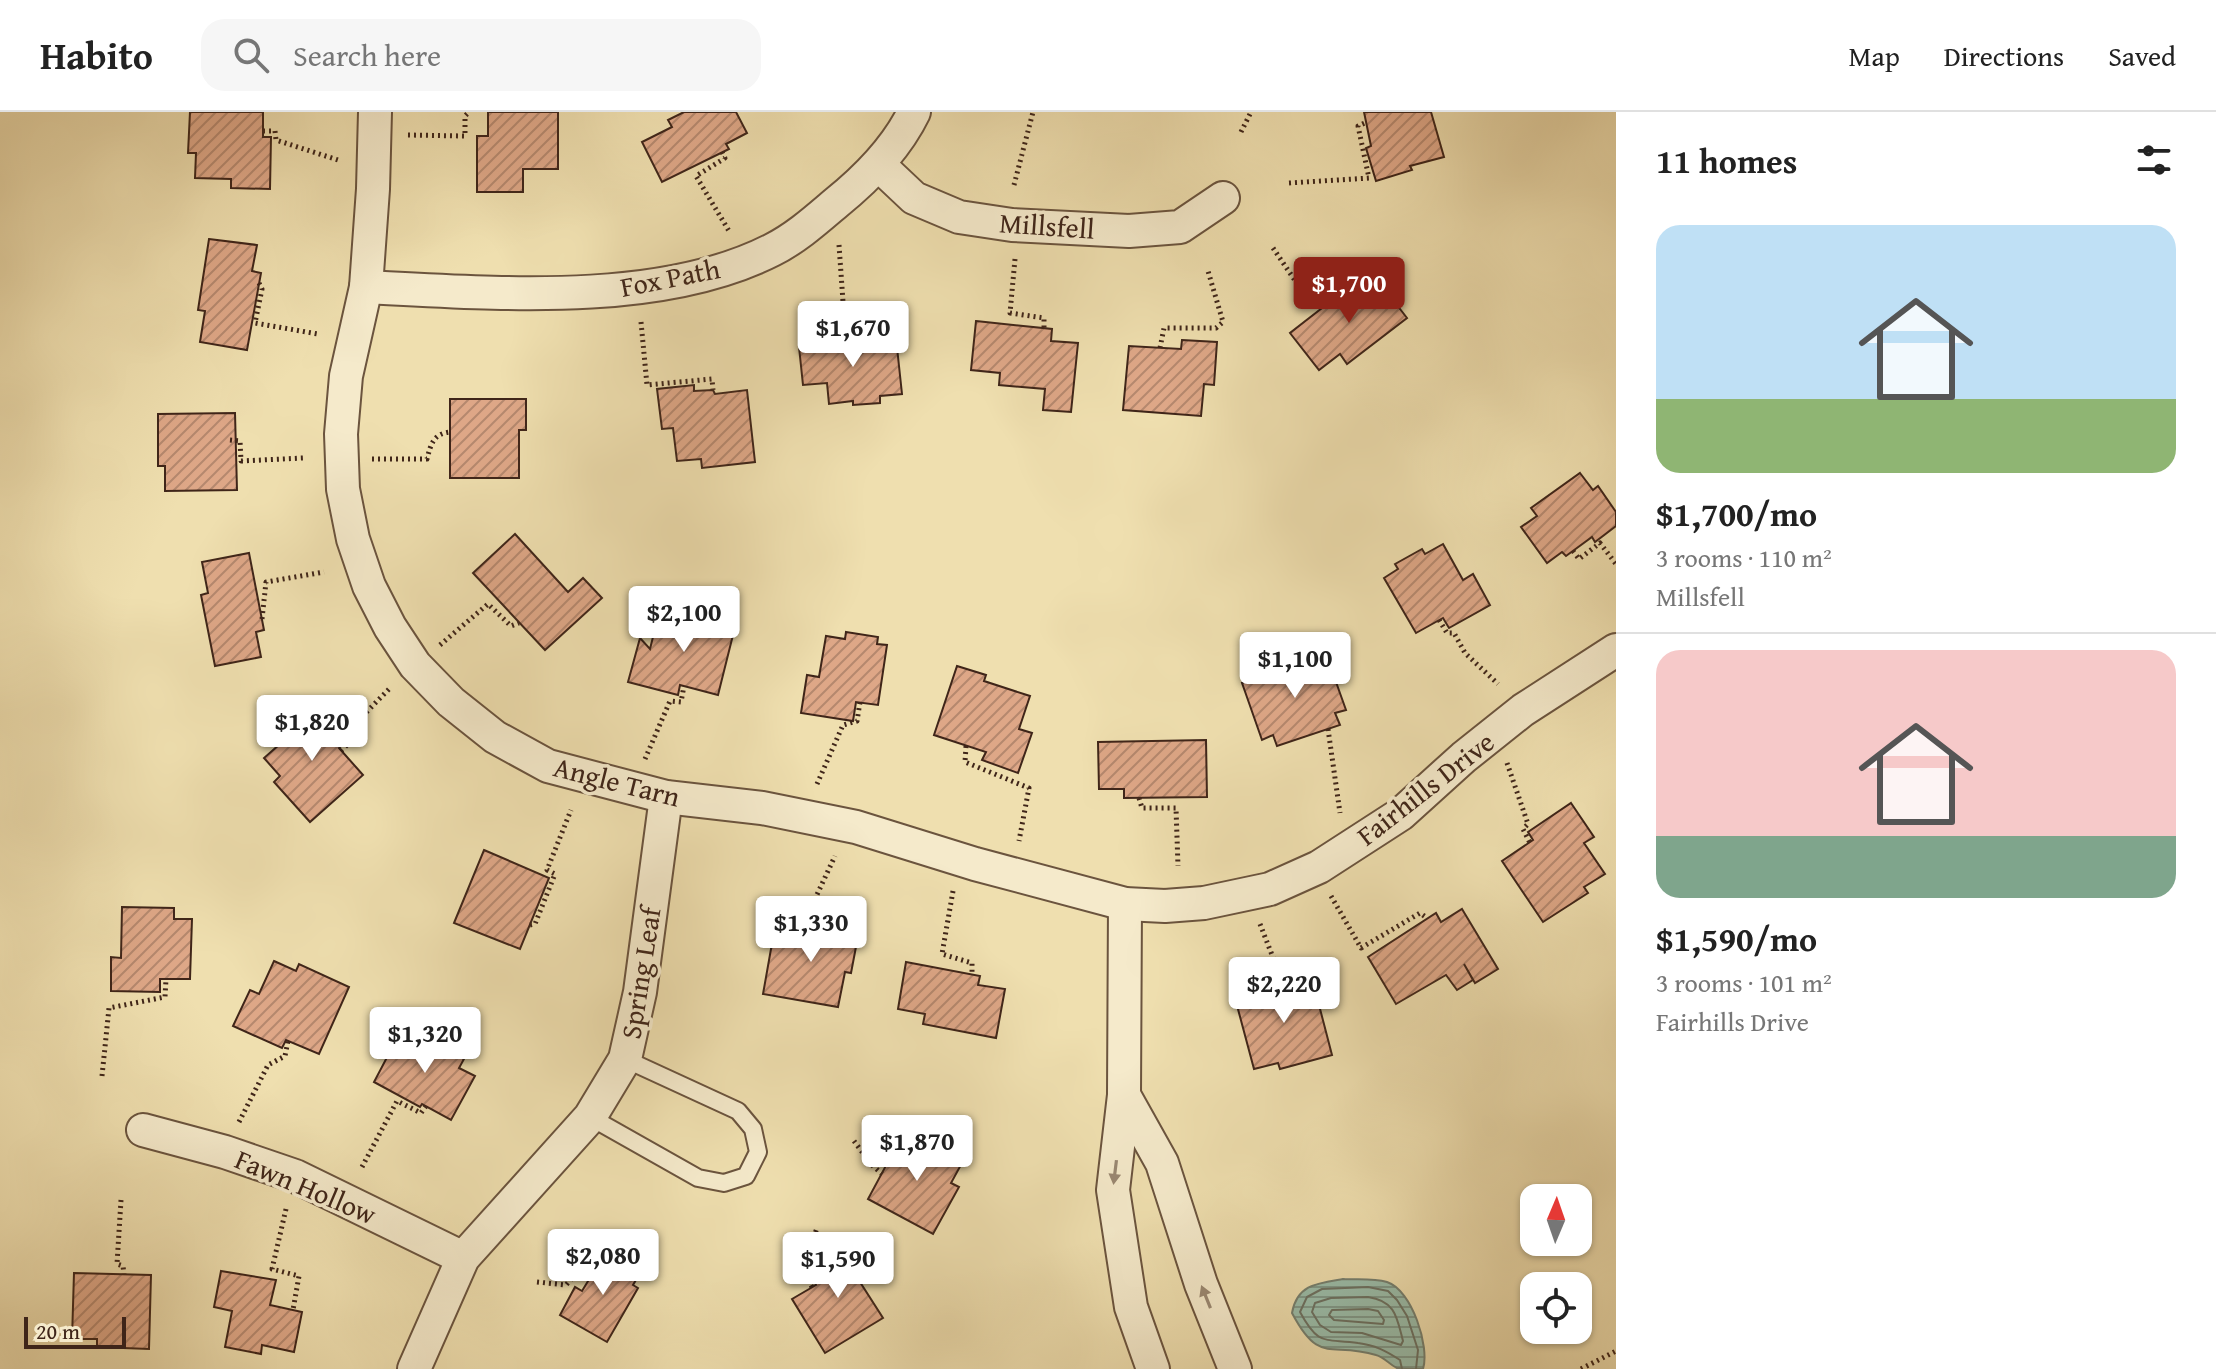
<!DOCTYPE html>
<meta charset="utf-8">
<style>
body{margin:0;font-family:"Gentium Book Plus",serif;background:#f6f6f6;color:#222;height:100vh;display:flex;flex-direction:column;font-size:30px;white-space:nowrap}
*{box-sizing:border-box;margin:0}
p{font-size:26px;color:#767676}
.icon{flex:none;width:44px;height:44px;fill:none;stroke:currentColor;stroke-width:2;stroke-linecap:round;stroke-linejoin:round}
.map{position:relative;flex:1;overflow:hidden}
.details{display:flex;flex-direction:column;background:#fff;width:600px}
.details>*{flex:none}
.needle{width:52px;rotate:2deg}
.fabs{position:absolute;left:1520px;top:1072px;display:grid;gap:16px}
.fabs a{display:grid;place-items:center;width:72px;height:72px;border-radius:16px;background:#fff;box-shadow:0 2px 6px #0004;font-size:40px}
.scale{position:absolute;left:24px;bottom:20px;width:102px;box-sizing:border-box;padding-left:8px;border:4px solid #3f2519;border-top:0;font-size:22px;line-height:28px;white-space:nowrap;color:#3f2519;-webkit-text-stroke:6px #f5eacb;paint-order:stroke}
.price{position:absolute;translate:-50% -68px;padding:0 18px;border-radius:8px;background:#fff;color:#222;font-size:26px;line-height:52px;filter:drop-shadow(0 2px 4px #0008)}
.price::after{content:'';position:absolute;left:50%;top:48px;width:24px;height:18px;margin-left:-12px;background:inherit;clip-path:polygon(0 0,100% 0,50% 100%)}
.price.current{background:#8f2418;color:#fff}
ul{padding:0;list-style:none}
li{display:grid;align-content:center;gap:16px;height:424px;padding:0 40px}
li+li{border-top:2px solid #e0e0e0}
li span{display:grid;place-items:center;height:248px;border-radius:24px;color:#555}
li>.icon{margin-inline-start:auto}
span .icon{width:144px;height:144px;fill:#fffc;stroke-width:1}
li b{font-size:34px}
h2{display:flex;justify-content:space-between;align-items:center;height:96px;padding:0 40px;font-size:34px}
header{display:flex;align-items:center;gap:48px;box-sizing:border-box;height:112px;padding:0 40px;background:#fff;border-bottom:2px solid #e0e0e0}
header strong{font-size:38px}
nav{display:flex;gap:44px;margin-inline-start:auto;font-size:28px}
.search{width:560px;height:72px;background:#f6f6f6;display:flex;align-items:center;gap:20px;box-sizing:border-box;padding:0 28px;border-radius:24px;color:#767676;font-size:30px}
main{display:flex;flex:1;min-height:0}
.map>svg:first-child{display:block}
.water{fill:url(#water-rules);stroke:#768070;stroke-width:2}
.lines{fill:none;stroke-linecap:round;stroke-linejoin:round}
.shore{stroke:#6c7162;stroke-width:2}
.building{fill:url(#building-hatch);stroke:#3f2519;stroke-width:2}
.lane-casing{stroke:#6b543e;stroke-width:20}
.street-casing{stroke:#6b543e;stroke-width:36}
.path{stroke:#3f2519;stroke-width:5;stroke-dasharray:2 4;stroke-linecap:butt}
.lane{stroke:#f5eacb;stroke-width:16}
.street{stroke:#f5eacb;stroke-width:32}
.oneway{fill:#9a8872}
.labels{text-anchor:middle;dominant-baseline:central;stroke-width:7;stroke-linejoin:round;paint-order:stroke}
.street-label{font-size:28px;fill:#3f2519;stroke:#f5eacb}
</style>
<header>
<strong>Habito</strong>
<div class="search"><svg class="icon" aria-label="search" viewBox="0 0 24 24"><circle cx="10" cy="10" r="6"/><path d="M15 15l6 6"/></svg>Search here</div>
<nav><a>Map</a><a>Directions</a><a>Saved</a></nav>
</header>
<main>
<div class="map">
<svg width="1616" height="1257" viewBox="0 0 1616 1257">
<defs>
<pattern id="water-rules" width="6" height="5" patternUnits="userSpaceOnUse" patternTransform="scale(2)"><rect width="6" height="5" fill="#9abdaa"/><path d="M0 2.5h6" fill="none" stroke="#7f998a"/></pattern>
<pattern id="building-hatch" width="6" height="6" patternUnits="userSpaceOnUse" patternTransform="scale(2)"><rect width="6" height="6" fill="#dea787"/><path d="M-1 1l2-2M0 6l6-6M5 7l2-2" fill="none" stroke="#b5886e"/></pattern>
</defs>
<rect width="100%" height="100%" fill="#efdfaf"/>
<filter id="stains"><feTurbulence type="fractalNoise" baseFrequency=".0025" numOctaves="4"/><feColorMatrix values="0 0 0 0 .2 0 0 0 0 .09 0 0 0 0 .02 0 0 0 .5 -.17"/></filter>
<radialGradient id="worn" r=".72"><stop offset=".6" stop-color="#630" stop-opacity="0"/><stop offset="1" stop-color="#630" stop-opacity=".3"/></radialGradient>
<!-- water -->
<path class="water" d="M 1343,1167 C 1358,1168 1373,1166 1387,1170 C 1412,1178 1430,1235 1423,1257 C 1415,1257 1404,1257 1397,1256 C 1389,1252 1384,1245 1376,1243 C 1330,1229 1320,1254 1292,1201 C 1297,1172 1319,1171 1343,1167 Z"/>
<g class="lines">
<!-- shore -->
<g class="shore">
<path d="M 1368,1185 C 1396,1189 1397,1206 1403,1229 L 1401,1233 L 1362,1221 L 1331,1220 L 1320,1213 L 1312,1200 L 1315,1191 L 1331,1186 Z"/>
<polygon points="1368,1197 1378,1199 1384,1208 1383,1212 1334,1208 1329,1203 1332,1198"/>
<path d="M 1402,1257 L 1400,1248 C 1386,1239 1375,1233 1358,1231 C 1324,1226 1319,1235 1300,1200 L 1307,1185 L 1322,1177 L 1368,1175 L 1388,1179 L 1397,1188 L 1407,1204 L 1418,1238 L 1416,1257"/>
</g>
</g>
<!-- building -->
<g class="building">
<polygon points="190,0 263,0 263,25 271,25 270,77 231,76 231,67 195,66 196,41 188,41"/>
<polygon points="488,0 558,0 558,57 523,57 523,80 477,80 477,24 488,24"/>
<polygon points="684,0 736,0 747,21 726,32 729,37 662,70 642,30 672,15 668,8"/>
<polygon points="1364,0 1431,0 1444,45 1410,54 1412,58 1376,69 1366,36 1371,34"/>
<polygon points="209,127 257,133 252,159 261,161 247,238 200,230 205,199 198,198"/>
<polygon points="1376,166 1407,206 1347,252 1340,242 1319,258 1290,221 1349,175 1356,182"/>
<polygon points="976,209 1052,217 1051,229 1078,231 1071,300 1043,298 1045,277 999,273 1000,261 971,258"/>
<polygon points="847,226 847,230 896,226 902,282 880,284 880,291 853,293 853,289 829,292 827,271 803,273 799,235 811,234 811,229"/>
<polygon points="1182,228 1217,230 1214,273 1204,272 1201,304 1123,298 1129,234 1181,237"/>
<polygon points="694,273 694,279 713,278 715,282 747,278 755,350 702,356 701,347 677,349 673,316 662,317 657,277"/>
<polygon points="450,287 526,287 526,318 519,318 519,366 450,366"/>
<polygon points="235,301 237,378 165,379 165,354 158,354 158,302"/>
<polygon points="1580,361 1593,378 1598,374 1616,400 1616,414 1595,430 1592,425 1566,444 1562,440 1547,451 1521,415 1537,404 1531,396"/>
<polygon points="515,422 568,480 583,466 602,486 545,538 473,461"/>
<polygon points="1443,432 1463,468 1473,462 1490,493 1449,516 1443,506 1416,521 1384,466 1398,457 1395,452 1422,437 1425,442"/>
<polygon points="249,441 264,518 256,520 261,545 215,554 201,483 208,481 202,450"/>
<polygon points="682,498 736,511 718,583 680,573 678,583 628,570 640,526 650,537 659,501 679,507"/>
<polygon points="846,520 878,525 877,532 887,533 878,593 856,590 853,609 801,601 807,563 819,565 826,524 845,527"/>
<polygon points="1307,542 1309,549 1326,542 1346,598 1335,601 1340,613 1277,634 1273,623 1262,628 1242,571 1278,559 1276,553"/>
<polygon points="957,554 986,563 984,569 1030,584 1019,617 1032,621 1018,661 982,648 986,640 934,623"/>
<polygon points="312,589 347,629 339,636 363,663 310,710 274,670 280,664 264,646 290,623 283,614"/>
<polygon points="1206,628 1207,685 1124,686 1124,677 1099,677 1098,630"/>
<polygon points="1571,691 1594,725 1584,731 1605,762 1584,775 1588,781 1543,810 1502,749 1533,728 1528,720"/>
<polygon points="484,738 549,766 520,837 454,811"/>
<polygon points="122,795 174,796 174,807 192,807 190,867 160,867 160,880 111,879 111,845 121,846"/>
<polygon points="1462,797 1498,857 1475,871 1464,852 1473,868 1457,878 1446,863 1396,892 1368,845 1436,801 1441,810"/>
<polygon points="807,810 859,819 851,861 845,860 838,895 763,882 774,820 804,825"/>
<polygon points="274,849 296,859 299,852 349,875 319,942 286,928 282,936 233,914 250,878 259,882"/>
<polygon points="906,850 980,864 978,873 1005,877 996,926 923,912 925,902 898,897"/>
<polygon points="1312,866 1332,943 1280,957 1278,951 1254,957 1235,886"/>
<polygon points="408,917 464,947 459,956 475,964 451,1008 422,992 420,995 374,970 394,932 399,934"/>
<polygon points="904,1020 962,1051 951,1071 959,1075 933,1122 868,1087"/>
<polygon points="853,1132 871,1163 860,1170 883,1206 825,1241 792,1187 816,1173 808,1160"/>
<polygon points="607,1138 642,1158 633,1173 638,1176 607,1230 560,1203 575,1175 582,1179"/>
<polygon points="221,1159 276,1168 270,1193 302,1200 294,1240 262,1233 261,1242 225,1235 232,1199 214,1195"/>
<polygon points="74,1161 151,1163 149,1237 97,1235 97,1227 72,1227"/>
</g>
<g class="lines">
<defs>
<polyline id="lane" points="590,1005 698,1066 724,1071 746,1064 758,1040 753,1017 738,999 625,947"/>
<g id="street">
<polyline points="375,0 373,77 366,175 346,264 341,322 343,377 353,427 369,474 390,515 415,553 451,590 495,625 548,654 666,685 762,696 856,715 975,752 1125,792 1165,794 1204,791 1270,777 1319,755 1401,702 1464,645 1523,598 1616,538"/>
<polyline points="879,53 914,86 959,105 1012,113 1129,119 1180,115 1223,86"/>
<path d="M 366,175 C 490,181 658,196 772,138 C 796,126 816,108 836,91 C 867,66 896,37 914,0"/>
<polyline points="1125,792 1124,983 1113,1078 1131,1195 1153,1257"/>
<polyline points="1124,983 1162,1051 1201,1172 1235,1257"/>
<polyline points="143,1018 225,1040 295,1064 463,1146"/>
<polyline points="414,1257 463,1146 590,1005 625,947 640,880 666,685"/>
</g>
</defs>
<!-- lane casing -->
<use href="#lane" class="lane-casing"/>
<!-- street casing -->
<use href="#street" class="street-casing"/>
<!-- path -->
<g class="path">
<polyline points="263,19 275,19 276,28 338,48"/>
<polyline points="1241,20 1251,0"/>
<polyline points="408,23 465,24 465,4 469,0"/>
<polyline points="722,40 725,46 696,64 729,119"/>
<polyline points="1289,71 1369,66 1358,14 1367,10"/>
<polyline points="1014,73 1033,0"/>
<polyline points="839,133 845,218 870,218 871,228"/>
<polyline points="1273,136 1311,192 1339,172 1344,179"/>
<polyline points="1015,147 1010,201 1044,206 1044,216"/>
<polyline points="259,171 262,177 255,211 318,222"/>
<polyline points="641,210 647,273 712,267 713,278"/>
<polyline points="1160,236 1164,216 1216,216 1223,210 1208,159"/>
<polyline points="230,328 240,329 241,349 303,346"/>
<path d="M 372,347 L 427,347 C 431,332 433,322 450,320"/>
<polyline points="1573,439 1579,447 1600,431 1616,452"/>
<polyline points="262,507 266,470 324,460"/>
<polyline points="1439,508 1447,521 1454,521 1465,541 1498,572"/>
<polyline points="440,533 488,492 511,514 519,511"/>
<polyline points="1328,617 1340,701"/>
<polyline points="966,634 965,650 1029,676 1019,729"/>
<polyline points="341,639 352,628 346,621 389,577"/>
<polyline points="645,647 670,589 681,590 684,574"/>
<polyline points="1507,651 1528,712 1523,717 1530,731"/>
<polyline points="817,672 843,613 857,609 860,590"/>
<polyline points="1139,686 1142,696 1176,696 1178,754"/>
<polyline points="953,779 942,842 972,851 972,862"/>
<polyline points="1331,784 1361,836 1420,801 1427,806"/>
<polyline points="1260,812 1279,861 1288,873"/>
<polyline points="530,813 535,812 555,762 547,758 571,698"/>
<polyline points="796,823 800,807 807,804 835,744"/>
<polyline points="102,964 109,896 165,885 166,867"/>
<polyline points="239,1010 268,953 285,944 288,929"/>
<polyline points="854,1029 871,1052 882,1062"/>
<polyline points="362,1055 397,989 421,1001 426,994"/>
<polyline points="121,1088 117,1152 123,1154 124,1162"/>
<polyline points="286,1097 272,1157 299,1164 293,1198"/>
<polyline points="537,1170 566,1173 583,1153 594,1159"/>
<polyline points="812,1175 802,1158 817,1116"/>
<polyline points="1581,1257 1616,1239"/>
</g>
<!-- lane -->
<use href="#lane" class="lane"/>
<!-- street -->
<use href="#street" class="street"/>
</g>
<!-- one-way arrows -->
<defs><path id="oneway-solid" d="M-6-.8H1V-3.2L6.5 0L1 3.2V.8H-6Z" transform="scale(2)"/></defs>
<g class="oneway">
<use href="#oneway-solid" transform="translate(1115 1060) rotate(97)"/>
<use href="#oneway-solid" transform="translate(1206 1185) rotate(-112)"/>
</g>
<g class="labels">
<!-- street labels -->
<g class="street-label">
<text transform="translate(1047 113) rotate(4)">Millsfell</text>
<text transform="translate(670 165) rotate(-11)">Fox Path</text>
<text transform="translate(617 669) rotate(14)">Angle Tarn</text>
<text transform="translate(1425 676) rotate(-38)">Fairhills Drive</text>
<text transform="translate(640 861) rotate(-81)">Spring Leaf</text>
<text transform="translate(306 1074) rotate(23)">Fawn Hollow</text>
</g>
</g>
<rect width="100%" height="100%" filter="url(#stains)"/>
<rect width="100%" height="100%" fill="url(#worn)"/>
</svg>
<div class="fabs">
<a><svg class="needle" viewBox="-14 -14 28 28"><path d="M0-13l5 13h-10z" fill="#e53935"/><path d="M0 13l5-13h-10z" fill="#767676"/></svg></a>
<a><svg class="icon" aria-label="locate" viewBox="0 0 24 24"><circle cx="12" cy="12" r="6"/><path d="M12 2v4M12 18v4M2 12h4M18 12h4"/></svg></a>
</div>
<div class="scale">20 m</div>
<b class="price current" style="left:1349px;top:213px">$1,700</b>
<b class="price" style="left:853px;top:257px">$1,670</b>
<b class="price" style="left:684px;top:542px">$2,100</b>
<b class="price" style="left:1295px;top:588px">$1,100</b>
<b class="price" style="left:312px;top:651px">$1,820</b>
<b class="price" style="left:811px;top:852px">$1,330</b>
<b class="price" style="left:1284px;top:913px">$2,220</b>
<b class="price" style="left:425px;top:963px">$1,320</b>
<b class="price" style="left:917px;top:1071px">$1,870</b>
<b class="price" style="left:603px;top:1185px">$2,080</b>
<b class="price" style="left:838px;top:1188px">$1,590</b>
</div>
<section class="details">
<h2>11 homes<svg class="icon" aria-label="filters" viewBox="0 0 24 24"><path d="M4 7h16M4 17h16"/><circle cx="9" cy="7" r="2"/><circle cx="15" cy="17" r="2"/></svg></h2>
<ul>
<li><span style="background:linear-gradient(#bfe0f5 70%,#8fb573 0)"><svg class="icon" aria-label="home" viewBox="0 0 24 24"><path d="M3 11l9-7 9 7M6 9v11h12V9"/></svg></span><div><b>$1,700/mo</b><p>3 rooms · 110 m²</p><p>Millsfell</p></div></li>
<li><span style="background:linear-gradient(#f6c9c9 75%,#7fa58c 0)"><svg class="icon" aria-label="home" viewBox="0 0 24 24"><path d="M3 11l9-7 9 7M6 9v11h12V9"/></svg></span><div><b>$1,590/mo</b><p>3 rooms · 101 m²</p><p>Fairhills Drive</p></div></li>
</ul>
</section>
</main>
